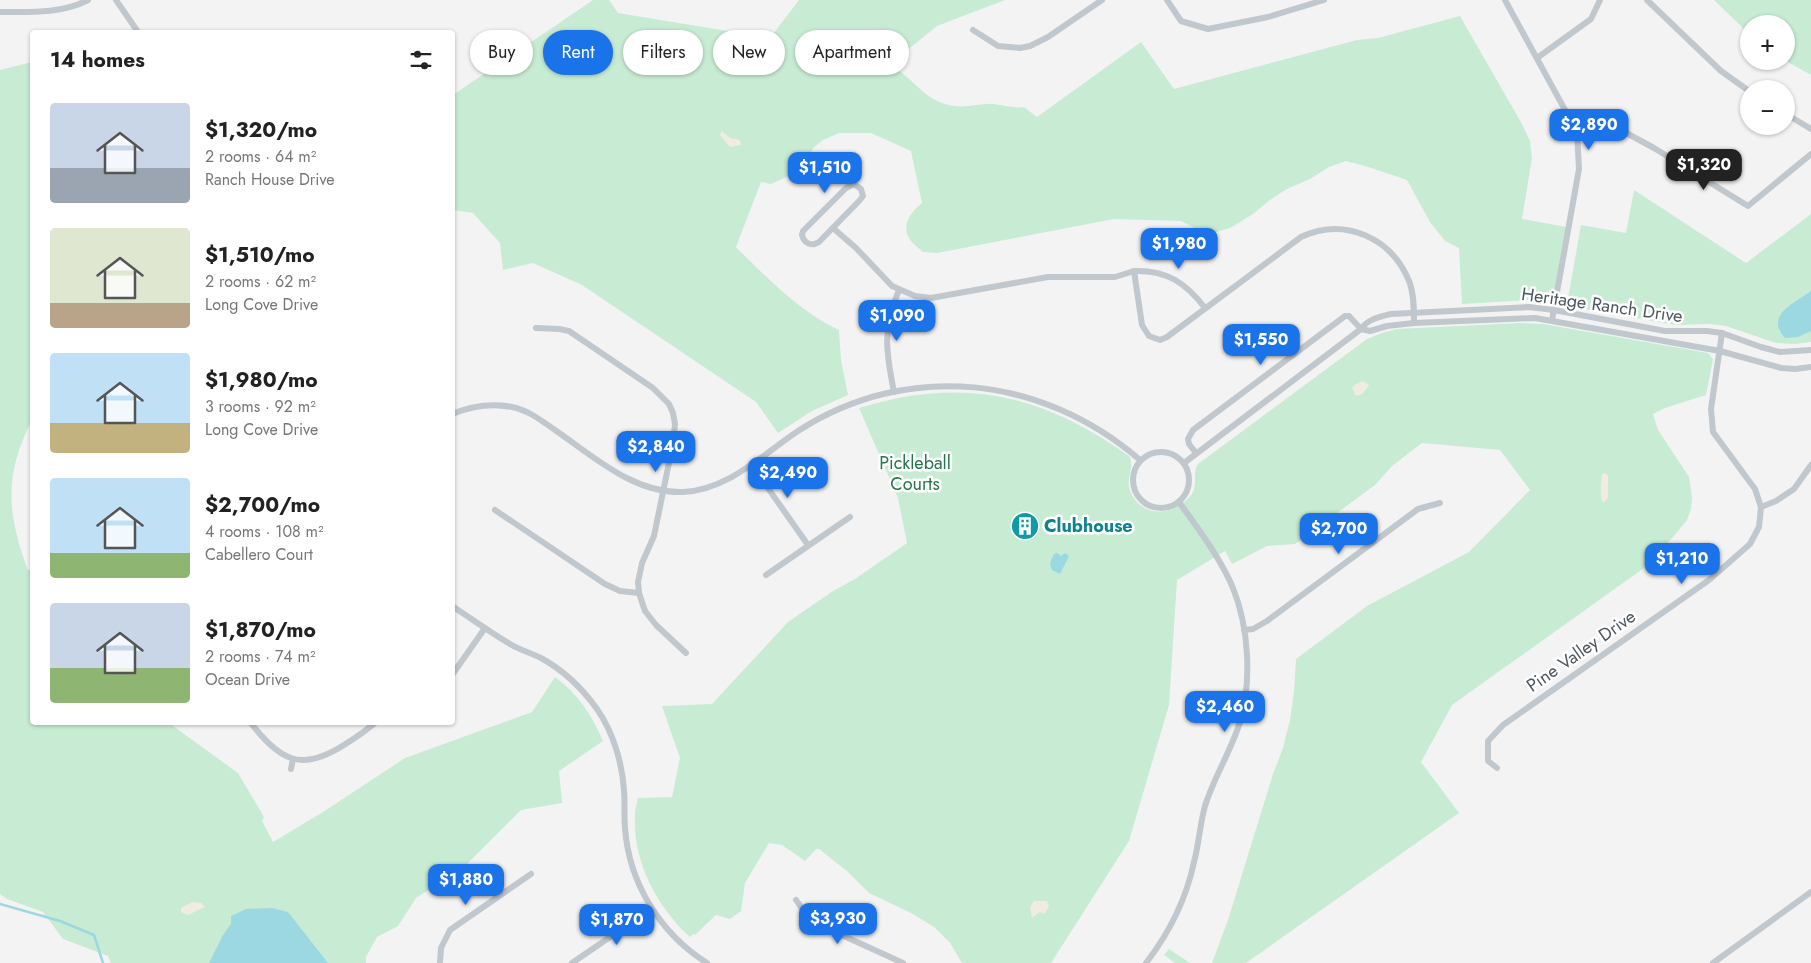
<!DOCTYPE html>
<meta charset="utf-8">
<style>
body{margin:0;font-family:Jost,sans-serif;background:#f2f2f2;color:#222;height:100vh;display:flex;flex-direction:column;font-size:19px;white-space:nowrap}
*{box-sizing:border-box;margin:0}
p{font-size:16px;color:#767676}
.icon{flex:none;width:28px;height:28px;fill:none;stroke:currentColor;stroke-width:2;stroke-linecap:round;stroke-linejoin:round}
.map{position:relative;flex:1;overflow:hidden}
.details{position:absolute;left:30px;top:30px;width:425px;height:695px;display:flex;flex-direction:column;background:#fff;border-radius:5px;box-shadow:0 1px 4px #0004}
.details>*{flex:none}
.banner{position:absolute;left:470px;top:30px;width:475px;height:45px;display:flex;gap:10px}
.tools{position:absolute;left:1740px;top:15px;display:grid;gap:10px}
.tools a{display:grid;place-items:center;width:55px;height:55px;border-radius:50%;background:#fff;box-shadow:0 1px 4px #0004;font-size:25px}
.price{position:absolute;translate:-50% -42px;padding:0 11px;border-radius:10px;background:#1a73e8;color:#fff;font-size:16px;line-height:32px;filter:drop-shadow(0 1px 2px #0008)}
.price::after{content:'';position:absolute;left:50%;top:30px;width:15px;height:11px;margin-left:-8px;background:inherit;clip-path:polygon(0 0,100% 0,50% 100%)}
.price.selected{background:#222;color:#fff}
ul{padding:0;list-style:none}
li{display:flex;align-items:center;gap:15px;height:125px;padding:0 20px}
li span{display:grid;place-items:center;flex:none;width:140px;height:100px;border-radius:5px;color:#555}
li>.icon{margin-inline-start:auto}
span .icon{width:60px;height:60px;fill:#fffc;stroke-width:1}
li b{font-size:21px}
h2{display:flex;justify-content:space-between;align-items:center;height:60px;padding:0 20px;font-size:21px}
.tag{padding:0 18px;border-radius:22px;background:#fff;box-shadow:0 1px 4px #0004;font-size:18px;line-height:45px}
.tag.selected{background:#1a73e8;color:#fff}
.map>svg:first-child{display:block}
.green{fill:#c8ebd3}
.sand{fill:#f0ebe3}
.water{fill:#9bd8e2}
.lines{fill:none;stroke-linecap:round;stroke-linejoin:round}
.stream{stroke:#9bd8e2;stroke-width:2.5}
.street{stroke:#c0c7cd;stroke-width:6}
.labels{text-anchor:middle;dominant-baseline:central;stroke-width:5;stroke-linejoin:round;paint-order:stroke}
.street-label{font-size:18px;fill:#4c565d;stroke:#fff}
.park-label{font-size:18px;fill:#247749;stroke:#fff}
.culture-label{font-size:18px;font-weight:bold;fill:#0d838f;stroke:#fff;text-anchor:start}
</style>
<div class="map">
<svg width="1811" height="963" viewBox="0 0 1811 963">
<rect width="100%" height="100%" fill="#f4f3f3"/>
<!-- green -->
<g class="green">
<path d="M 593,0 L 609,0 L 618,13 L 770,38 L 799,0 L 1005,0 L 937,26 L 890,64 C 896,69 903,73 908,78 C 924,92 931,102 954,106 C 968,108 981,103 994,104 C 1004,105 1014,109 1024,107 L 1037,117 L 1141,42 L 1174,89 L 1357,40 L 1378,38 L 1460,16 L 1522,124 L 1530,141 L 1532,158 L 1522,219 L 1566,227 L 1553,299 L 1547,302 L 1529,300 L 1462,304 L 1459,248 L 1445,241 L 1430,222 L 1407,180 L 1365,166 L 1346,161 L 1329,167 L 1310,179 L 1287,189 L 1270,200 L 1253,214 L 1230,228 L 1212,233 L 1197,229 L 1181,221 L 1114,219 L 937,253 L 923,252 C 919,248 911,243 909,238 C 901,224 912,211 922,203 L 911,151 L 871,133 L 839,133 L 823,140 L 813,148 L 809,158 L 793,174 L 771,184 L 761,182 L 736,247 C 766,277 800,312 839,330 L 841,360 L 848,395 L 812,411 L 778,433 L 756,402 L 582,285 L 533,263 L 503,270 L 500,243 L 473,213 L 453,210 L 453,95 Z"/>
<polygon points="1714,0 1811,0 1811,75 1786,61 1786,24 1749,24 1749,34"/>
<path d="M 32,62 L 32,420 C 4,475 7,512 27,568 L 28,570 L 30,570 L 32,574 L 32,722 L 169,723 L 238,773 L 264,817 L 262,821 L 273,842 L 323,812 L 405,758 L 532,712 L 555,677 C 578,694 592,715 603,741 L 559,771 L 562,803 L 521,810 L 463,868 L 416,898 L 398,926 L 377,937 L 366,957 L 366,963 L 111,963 L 108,956 L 63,939 L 43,912 L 7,899 L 0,894 L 0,70 Z"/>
<polygon points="1634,190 1746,263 1811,214 1811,342 1795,344 1776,343 1726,326 1710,324 1676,325 1568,306 1567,304 1581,225 1626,233"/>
<path d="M 1521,323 L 1543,324 L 1708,353 L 1713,359 L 1706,395 L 1665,408 L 1653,414 L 1658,430 L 1689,477 L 1692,498 L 1691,509 L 1687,520 L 1673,537 L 1644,568 L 1452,705 L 1421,762 L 1459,813 L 1246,963 L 1212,963 L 1228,920 L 1273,774 L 1283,748 L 1290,720 L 1294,692 L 1296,659 L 1367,606 L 1469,552 L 1530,490 L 1500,450 L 1422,443 L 1392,466 L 1375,485 L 1295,544 L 1267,546 L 1232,564 L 1225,551 L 1177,580 L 1169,705 L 1129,841 L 1051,963 L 962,963 L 950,943 L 934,927 L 913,914 L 869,893 L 848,872 L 819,849 L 816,849 L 805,861 L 782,845 L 769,843 L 745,883 L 741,911 L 730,919 L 716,915 L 695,935 L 693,934 L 690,937 C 656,906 632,860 635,813 C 635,808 637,803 638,798 L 672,797 L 680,758 L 662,706 L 712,704 L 788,622 L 833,591 L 855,579 L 907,543 L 898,498 L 859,408 C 962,376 1042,394 1129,456 C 1136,467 1124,478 1131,493 C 1144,520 1176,515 1192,494 C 1198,484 1192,473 1198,464 L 1367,339 L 1382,333 L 1397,329 Z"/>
<polygon points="1169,949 1190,963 1175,963 1164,955"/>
</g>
<!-- sand -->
<g class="sand">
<polygon points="722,131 730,138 740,140 741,145 730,147 720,135"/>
<polygon points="1363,381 1368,384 1369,386 1362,394 1356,396 1352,388 1356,384"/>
<path d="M 1604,473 L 1608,475 L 1608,498 L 1603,503 C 1599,496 1601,483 1602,474 Z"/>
<polygon points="1034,901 1047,901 1049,907 1044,914 1040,912 1032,918 1030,907"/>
<polygon points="192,902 201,903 205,907 188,915 181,912 181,908"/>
</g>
<!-- water -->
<g class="water">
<path d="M 1811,291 L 1811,331 L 1798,337 L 1785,338 C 1764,315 1795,303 1811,291 Z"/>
<path d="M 1057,553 L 1061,556 L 1065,553 L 1069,556 L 1060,574 L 1052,570 C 1049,564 1051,560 1054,554 Z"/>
<polygon points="272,908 288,912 328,963 209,963 223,935 231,924 231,916 246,909"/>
</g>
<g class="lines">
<!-- stream -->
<polyline class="stream" points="0,904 60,921 94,935 103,963"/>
<!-- street -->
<g class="street">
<polyline points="116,0 138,32"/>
<polyline points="1167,0 1181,21 1208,29 1268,17 1324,0"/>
<polyline points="1505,0 1577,132 1579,169 1552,320"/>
<polyline points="1647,0 1721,71 1749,91"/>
<path d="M 0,12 C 29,12 61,14 88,0"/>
<polyline points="973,30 998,46 1020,48 1030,46 1048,37 1102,0"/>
<polyline points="1537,58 1591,19 1600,0"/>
<polyline points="1786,114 1811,129"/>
<polyline points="1577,132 1619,129 1654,148 1748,206 1811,154"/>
<path d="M 854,184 L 861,189 L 863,196 L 860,200 L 819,242 C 811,247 804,243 802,235 L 803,231 L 846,188 Z"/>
<path d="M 833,228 L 856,248 L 892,286 L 915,296 L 931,298 L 1048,277 L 1115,277 L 1134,271 L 1142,325 L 1149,336 L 1160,340 L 1167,337 L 1301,237 C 1344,217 1391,237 1409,281 C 1414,293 1414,310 1414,323"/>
<path d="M 1134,271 C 1167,270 1186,283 1205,308"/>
<polyline points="536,328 559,329 569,331 653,388 669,404 673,413 675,424 673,443 654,536 642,563 638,582 639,593 645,611 656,625 686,653"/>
<polyline points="1361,329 1370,331 1387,326 1414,323 1535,318 1720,351 1781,368 1795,369 1811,367"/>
<path d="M 894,392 C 886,352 882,329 899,290"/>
<path d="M 452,414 C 471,406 492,403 512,407 C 528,410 542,421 555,430 C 593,456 634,494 683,492 C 728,490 762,455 798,431 C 908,360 1043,376 1140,460"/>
<circle cx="1161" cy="480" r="28"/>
<polyline points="1196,453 1189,444 1188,439 1193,430 1345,316 1349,316 1361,329"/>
<path d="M 1184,463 L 1361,329 C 1368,319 1379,317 1391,314 L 1529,307 L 1554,310 L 1665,331 L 1707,331 L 1722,333 L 1761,347 L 1780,352 L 1811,350"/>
<polyline points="751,464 808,545"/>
<polyline points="1761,507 1776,501 1794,489 1811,465"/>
<polyline points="495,510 605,584 620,591 639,593"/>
<polyline points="766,575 850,517"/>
<path d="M 452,606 C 472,619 490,632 510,644 C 520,650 531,653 541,658 C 563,670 582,688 597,709 C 613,732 622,762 624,790 C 625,803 624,816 625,828 C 629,884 661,934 707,963"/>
<polyline points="1244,630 1253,629 1267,621 1418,509 1440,503"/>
<polyline points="452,675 485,628"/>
<path d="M 250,722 C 280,760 300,773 344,745 C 355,738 366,731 376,722"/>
<polyline points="1497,768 1488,761 1488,741 1503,725 1709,580 1750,544 1759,527 1761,507 1755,489 1713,432 1711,409 1722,333"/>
<polyline points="291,769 293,759"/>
<polyline points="796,900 811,921 903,963"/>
<polyline points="440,963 441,948 450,930 531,874"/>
<polyline points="572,963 651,909"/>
<path d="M 1146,963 C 1170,932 1186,900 1194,862 C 1199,843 1200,824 1205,806 C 1214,777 1231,751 1240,722 C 1252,681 1249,628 1233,588 C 1220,557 1198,529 1179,502"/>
<polyline points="1713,963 1811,892"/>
</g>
</g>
<!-- icons -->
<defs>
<symbol id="building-disc" viewBox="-11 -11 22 22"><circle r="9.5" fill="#0f9aa8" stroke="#fff"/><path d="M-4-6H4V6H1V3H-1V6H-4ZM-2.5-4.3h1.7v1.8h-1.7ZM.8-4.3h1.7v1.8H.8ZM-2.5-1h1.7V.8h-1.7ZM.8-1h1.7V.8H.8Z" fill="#fff"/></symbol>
</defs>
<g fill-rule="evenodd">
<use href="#building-disc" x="1009" y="510" width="32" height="32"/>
</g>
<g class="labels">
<!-- street labels -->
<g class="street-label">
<text transform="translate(1602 305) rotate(8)">Heritage Ranch Drive</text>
<text transform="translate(1581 651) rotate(-35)">Pine Valley Drive</text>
</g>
<!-- park labels -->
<g class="park-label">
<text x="915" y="463">Pickleball<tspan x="915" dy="21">Courts</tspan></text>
</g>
<!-- culture labels -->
<g class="culture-label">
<text x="1044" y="526">Clubhouse</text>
</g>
</g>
</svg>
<div class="tools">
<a>+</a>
<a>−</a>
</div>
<b class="price" style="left:1589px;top:151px">$2,890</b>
<b class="price selected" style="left:1704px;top:191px">$1,320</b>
<b class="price" style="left:825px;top:194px">$1,510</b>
<b class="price" style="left:1179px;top:270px">$1,980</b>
<b class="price" style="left:897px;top:342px">$1,090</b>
<b class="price" style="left:1261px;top:366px">$1,550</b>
<b class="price" style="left:656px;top:473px">$2,840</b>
<b class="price" style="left:788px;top:499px">$2,490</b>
<b class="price" style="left:1339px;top:555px">$2,700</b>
<b class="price" style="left:1682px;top:585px">$1,210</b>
<b class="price" style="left:1225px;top:733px">$2,460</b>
<b class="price" style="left:466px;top:906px">$1,880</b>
<b class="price" style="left:838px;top:945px">$3,930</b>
<b class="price" style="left:617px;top:946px">$1,870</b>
<div class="banner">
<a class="tag">Buy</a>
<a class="tag selected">Rent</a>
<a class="tag">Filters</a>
<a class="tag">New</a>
<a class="tag">Apartment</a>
</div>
<section class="details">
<h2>14 homes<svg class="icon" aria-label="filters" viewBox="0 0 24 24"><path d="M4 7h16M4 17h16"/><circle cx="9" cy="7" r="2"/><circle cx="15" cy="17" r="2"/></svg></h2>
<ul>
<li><span style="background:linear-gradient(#c9d6e8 65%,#9aa5b1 0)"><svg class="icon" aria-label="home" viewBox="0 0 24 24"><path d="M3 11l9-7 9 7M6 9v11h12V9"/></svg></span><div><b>$1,320/mo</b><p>2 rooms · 64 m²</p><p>Ranch House Drive</p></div></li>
<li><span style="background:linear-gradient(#dfe7d0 75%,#b9a48a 0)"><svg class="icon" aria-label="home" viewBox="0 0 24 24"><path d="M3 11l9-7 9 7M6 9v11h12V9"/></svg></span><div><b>$1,510/mo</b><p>2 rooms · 62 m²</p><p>Long Cove Drive</p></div></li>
<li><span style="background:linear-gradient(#bfe0f5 70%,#c2b280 0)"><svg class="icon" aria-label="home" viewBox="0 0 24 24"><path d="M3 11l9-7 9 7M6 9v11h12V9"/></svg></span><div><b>$1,980/mo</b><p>3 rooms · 92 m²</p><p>Long Cove Drive</p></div></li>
<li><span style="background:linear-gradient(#bfe0f5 75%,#8fb573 0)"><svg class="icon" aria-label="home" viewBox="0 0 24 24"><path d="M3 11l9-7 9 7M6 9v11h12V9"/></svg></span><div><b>$2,700/mo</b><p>4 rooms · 108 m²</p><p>Cabellero Court</p></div></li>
<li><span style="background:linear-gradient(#c9d6e8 65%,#8fb573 0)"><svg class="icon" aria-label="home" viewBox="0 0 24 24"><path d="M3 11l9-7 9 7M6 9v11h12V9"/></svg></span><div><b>$1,870/mo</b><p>2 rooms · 74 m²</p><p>Ocean Drive</p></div></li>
</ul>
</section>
</div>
